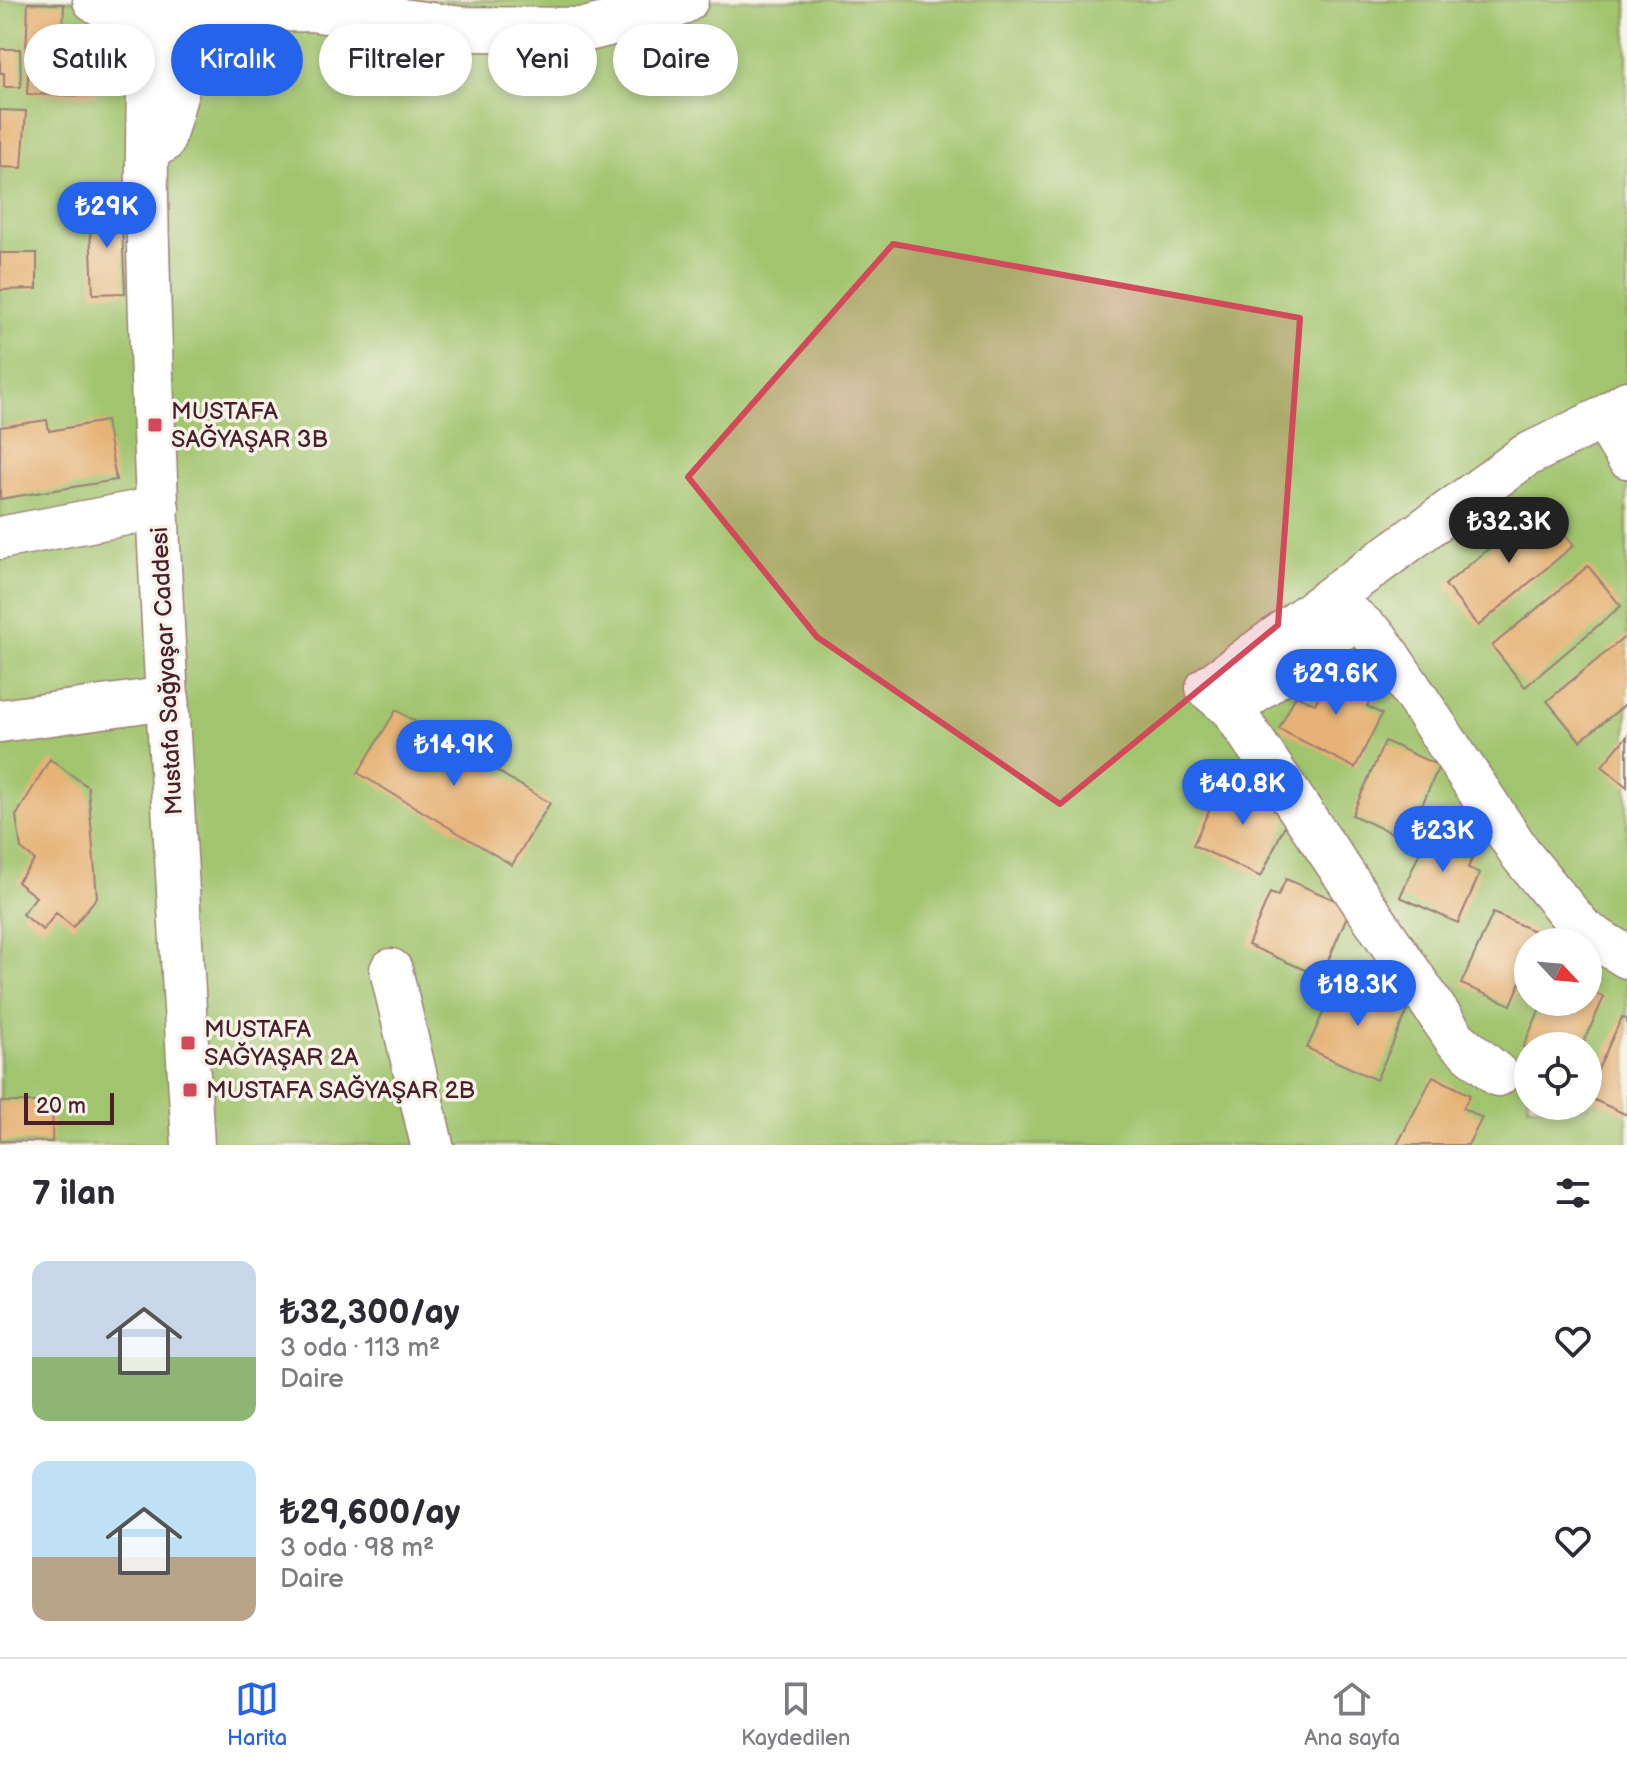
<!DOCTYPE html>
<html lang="tr">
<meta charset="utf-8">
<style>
body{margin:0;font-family:"Balsamiq Sans",sans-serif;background:#f7f7f7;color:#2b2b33;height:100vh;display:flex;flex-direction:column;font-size:30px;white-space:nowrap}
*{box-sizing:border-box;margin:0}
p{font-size:26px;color:#7c7c81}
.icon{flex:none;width:44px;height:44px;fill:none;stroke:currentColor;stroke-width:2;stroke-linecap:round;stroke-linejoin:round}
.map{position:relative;height:1145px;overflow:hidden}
.details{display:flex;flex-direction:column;background:#fff;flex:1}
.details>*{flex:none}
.guide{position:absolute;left:24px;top:24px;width:800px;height:72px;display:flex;gap:16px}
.needle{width:52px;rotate:116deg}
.buttons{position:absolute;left:1514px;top:928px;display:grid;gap:16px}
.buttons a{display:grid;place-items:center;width:88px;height:88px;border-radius:50%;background:#fff;box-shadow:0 4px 12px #0003;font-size:40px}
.scale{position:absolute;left:24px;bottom:20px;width:90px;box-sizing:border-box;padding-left:8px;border:4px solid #4a1f2b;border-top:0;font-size:22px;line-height:28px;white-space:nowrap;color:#4a1f2b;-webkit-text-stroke:6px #f7f3e8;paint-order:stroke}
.price{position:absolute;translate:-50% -68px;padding:0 18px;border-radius:28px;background:#2563eb;color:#fff;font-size:26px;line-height:52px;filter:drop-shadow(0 2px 4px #0008)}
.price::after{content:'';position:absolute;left:50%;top:48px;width:24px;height:18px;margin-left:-12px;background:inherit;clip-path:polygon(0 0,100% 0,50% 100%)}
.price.on{background:#222;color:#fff}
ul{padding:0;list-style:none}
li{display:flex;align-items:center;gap:24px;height:200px;padding:0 32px}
li span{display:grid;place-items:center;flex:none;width:224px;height:160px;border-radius:16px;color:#555}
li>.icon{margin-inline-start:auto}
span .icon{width:96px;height:96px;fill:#fffc;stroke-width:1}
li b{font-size:34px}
h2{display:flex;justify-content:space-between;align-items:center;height:96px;padding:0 32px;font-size:34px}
.pill{padding:0 28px;border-radius:36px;background:#fff;box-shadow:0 4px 12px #0003;font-size:28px;line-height:72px}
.pill.on{background:#2563eb;color:#fff}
.tabs{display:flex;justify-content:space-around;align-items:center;height:112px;border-top:2px solid #e1e1e2;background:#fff;font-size:22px;color:#7c7c81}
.tabs a{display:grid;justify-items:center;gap:4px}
.tabs .on{color:#2563eb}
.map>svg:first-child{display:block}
.green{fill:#a1c46e;stroke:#76724c;stroke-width:2;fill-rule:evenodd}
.building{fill:#e6b276}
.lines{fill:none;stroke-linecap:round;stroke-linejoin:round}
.minor-casing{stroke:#9c7f75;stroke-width:45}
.major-casing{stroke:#9c7f75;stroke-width:47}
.minor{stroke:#fff;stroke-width:42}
.major{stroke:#fff;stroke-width:44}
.marked{fill:#d1495b;fill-opacity:0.2;stroke:#d1495b;stroke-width:6;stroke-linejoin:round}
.poi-dot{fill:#d1495b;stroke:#f7f3e8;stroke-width:3}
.labels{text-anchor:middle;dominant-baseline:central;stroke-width:7;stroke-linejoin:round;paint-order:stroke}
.poi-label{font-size:24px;fill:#4a1f2b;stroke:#f7f3e8;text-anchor:start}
.street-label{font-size:24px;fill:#4a1f2b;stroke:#f7f3e8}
</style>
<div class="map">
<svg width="1627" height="1145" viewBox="0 0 1627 1145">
<rect width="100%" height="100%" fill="#f7f3e8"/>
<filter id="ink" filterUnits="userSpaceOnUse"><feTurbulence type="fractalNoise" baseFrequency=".0125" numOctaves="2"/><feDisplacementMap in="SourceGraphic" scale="16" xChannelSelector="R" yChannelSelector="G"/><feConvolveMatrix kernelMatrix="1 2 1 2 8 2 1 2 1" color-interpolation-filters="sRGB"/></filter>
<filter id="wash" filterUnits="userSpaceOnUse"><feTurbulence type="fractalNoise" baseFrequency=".006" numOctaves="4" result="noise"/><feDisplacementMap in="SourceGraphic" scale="32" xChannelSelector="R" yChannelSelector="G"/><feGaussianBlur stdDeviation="1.8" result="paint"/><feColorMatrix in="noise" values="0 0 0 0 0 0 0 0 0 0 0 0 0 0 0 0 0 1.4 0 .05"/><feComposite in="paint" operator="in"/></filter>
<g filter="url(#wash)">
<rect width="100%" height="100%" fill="#efdfbf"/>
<!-- green -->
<path class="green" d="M 0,0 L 1627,0 L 1627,1145 L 0,1145 ZM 1528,942 L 1588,942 L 1588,1002 L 1528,1002 ZM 1528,1046 L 1588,1046 L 1588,1106 L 1528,1106 Z"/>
<g id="blocks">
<!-- building -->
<g class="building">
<polygon points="28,3 64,4 62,56 26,54"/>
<polygon points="0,49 20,49 21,87 4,87 4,73 0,73"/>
<polygon points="29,62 97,64 96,96 27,94"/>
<polygon points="0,110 26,111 22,168 0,167"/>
<polygon points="121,205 125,293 93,294 89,206"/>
<polygon points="0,253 37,253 37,289 0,290"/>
<polygon points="47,420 49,431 106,421 116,480 0,499 0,427"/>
<polygon points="1541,505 1574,545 1478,626 1445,585"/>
<polygon points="1588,566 1621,606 1525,687 1492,646"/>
<polygon points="1627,635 1627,703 1580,741 1547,701"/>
<polygon points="1334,665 1377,686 1367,706 1382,714 1355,768 1279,729 1296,695 1315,704"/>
<polygon points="396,710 550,803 512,865 358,773"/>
<polygon points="1627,736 1627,787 1602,766"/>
<polygon points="1385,741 1439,766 1407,840 1352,815"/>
<polygon points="50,759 88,787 97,897 73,927 56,913 43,930 22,914 36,897 17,882 35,860 21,849 16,816"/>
<polygon points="1224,778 1292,809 1261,877 1193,845"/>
<polygon points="1432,824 1478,844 1468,868 1480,873 1458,923 1400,897"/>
<polygon points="1286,879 1351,907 1321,977 1248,945 1270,893 1278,896"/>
<polygon points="1493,913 1541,934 1538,942 1528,942 1528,965 1511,1005 1461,984"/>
<polygon points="1340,976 1409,1008 1376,1080 1307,1048"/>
<polygon points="1588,990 1604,997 1582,1046 1528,1046 1528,1049 1523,1047 1543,1002 1588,1002"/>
<polygon points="1622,1017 1627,1019 1627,1115 1588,1097 1588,1091"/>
<polygon points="1433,1076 1470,1095 1463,1108 1482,1118 1468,1145 1397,1145"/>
<polygon points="0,1102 53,1102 52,1142 0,1141"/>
</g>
</g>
</g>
<g filter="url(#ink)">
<use href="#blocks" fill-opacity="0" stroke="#9c7f75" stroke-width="2"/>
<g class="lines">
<defs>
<g id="minor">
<path d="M 150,0 C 149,66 146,133 147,199 C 153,515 175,830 193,1145"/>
<polyline points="163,142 200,10"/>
<polyline points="1603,418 1627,457"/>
<polyline points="0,538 158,508"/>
<polyline points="1232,709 1355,619 1377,638 1523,857 1583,930 1627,957"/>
<polyline points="0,721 168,698"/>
<polyline points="391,970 432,1145"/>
<polyline points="1498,1075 1456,1040 1232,709 1207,688 1525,456 1603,418 1627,402"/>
</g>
<g id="major">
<polyline points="95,0 119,14 149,0"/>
<path d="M 150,0 C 168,21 192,22 210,0"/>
<polyline points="200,10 310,9 462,29 584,30 669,9 686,0"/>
</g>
</defs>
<!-- minor casing -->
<use href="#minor" class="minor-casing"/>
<!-- major casing -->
<use href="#major" class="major-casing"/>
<!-- minor -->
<use href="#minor" class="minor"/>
<!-- major -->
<use href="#major" class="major"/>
</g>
</g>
<!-- marked area -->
<path class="marked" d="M 893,244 L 1300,318 L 1278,625 L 1060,804 L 817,637 L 688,477 Z"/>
<!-- markers -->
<g class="poi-dot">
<rect x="147" y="417" width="16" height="16" rx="4"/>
<rect x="180" y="1035" width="16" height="16" rx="4"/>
<rect x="182" y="1082" width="16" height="16" rx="4"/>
</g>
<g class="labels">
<!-- poi labels -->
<g class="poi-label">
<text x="171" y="411">MUSTAFA<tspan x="171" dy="28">SAĞYAŞAR 3B</tspan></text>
<text x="204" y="1029">MUSTAFA<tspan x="204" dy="28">SAĞYAŞAR 2A</tspan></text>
<text x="206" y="1090">MUSTAFA SAĞYAŞAR 2B</text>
</g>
<!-- street labels -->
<g class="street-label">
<text transform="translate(167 671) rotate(-93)">Mustafa Sağyaşar Caddesi</text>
</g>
</g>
</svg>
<div class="buttons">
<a><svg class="needle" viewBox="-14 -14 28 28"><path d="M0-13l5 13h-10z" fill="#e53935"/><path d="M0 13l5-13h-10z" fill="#7c7c81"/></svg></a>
<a><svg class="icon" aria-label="locate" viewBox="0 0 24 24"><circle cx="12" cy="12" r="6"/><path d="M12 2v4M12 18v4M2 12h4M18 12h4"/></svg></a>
</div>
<div class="scale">20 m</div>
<b class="price" style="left:107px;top:250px">₺29K</b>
<b class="price on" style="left:1509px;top:565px">₺32.3K</b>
<b class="price" style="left:1336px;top:717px">₺29.6K</b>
<b class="price" style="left:454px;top:788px">₺14.9K</b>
<b class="price" style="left:1243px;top:827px">₺40.8K</b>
<b class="price" style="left:1443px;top:874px">₺23K</b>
<b class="price" style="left:1358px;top:1028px">₺18.3K</b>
<div class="guide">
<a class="pill">Satılık</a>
<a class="pill on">Kiralık</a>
<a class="pill">Filtreler</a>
<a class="pill">Yeni</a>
<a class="pill">Daire</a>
</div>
</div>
<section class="details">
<h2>7 ilan<svg class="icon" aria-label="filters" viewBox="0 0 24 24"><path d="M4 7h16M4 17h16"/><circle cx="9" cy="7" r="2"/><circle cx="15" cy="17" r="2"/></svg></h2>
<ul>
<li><span style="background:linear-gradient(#c9d6e8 60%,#8fb573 0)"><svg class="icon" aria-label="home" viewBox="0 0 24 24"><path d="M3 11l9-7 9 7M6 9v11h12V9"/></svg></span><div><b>₺32,300/ay</b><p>3 oda · 113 m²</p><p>Daire</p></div><svg class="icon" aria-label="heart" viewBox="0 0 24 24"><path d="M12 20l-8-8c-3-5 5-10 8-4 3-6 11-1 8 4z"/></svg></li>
<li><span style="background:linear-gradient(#bfe0f5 60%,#b9a48a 0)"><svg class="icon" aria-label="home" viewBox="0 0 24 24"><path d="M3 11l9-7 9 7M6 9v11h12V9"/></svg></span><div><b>₺29,600/ay</b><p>3 oda · 98 m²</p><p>Daire</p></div><svg class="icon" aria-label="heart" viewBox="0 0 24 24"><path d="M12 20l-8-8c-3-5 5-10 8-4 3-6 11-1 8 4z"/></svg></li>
</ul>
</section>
<nav class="tabs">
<a class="on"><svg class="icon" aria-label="map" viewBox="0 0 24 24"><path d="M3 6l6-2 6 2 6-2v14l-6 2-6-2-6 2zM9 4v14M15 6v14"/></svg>Harita</a>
<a><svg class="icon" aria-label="saved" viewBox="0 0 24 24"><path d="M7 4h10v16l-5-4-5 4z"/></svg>Kaydedilen</a>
<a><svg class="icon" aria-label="home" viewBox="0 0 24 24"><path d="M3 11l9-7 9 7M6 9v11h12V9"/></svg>Ana sayfa</a>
</nav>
